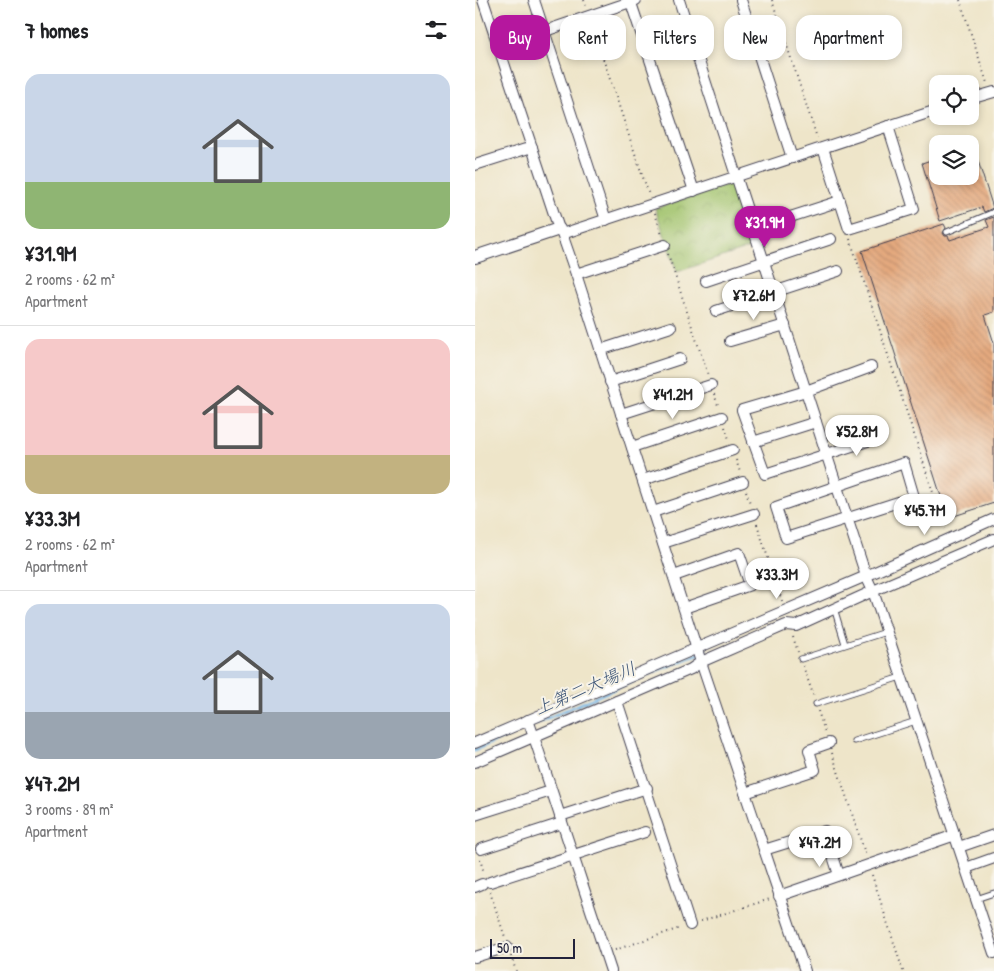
<!DOCTYPE html>
<meta charset="utf-8">
<style>
body{margin:0;font-family:"Patrick Hand","Klee One",sans-serif;background:#f2f2f2;color:#202124;height:100vh;display:flex;flex-direction:column;font-size:19px;white-space:nowrap}
*{box-sizing:border-box;margin:0}
p{font-size:16px;color:#757577}
.icon{flex:none;width:28px;height:28px;fill:none;stroke:currentColor;stroke-width:2;stroke-linecap:round;stroke-linejoin:round}
.map{position:relative;flex:1;overflow:hidden}
.side{display:flex;flex-direction:column;background:#fff;width:475px}
.side>*{flex:none}
.top-card{position:absolute;left:15px;top:15px;width:429px;height:45px;display:flex;gap:10px}
.fabs{position:absolute;left:454px;top:75px;display:grid;gap:10px}
.fabs a{display:grid;place-items:center;width:50px;height:50px;border-radius:10px;background:#fff;box-shadow:0 2px 8px #0003;font-size:25px}
.scale{position:absolute;left:15px;bottom:12px;width:85px;box-sizing:border-box;padding-left:5px;border:2px solid #22223b;border-top:0;font-size:14px;line-height:18px;white-space:nowrap;color:#22223b;-webkit-text-stroke:4px #f7f3e8;paint-order:stroke}
.price{position:absolute;translate:-50% -42px;padding:0 11px;border-radius:18px;background:#fff;color:#222;font-size:16px;line-height:32px;filter:drop-shadow(0 1px 2px #0008)}
.price::after{content:'';position:absolute;left:50%;top:30px;width:15px;height:11px;margin-left:-8px;background:inherit;clip-path:polygon(0 0,100% 0,50% 100%)}
.price.selected{background:#b5179e;color:#fff}
ul{padding:0;list-style:none}
li{display:grid;align-content:center;gap:10px;height:265px;padding:0 25px}
li+li{border-top:1px solid #e0e0e0}
li span{display:grid;place-items:center;height:155px;border-radius:15px;color:#555}
li>.icon{margin-inline-start:auto}
span .icon{width:90px;height:90px;fill:#fffc;stroke-width:1}
li b{font-size:21px}
h2{display:flex;justify-content:space-between;align-items:center;height:60px;padding:0 25px;font-size:21px}
.chip{padding:0 18px;border-radius:15px;background:#fff;box-shadow:0 2px 8px #0003;font-size:18px;line-height:45px}
.chip.selected{background:#b5179e;color:#fff}
main{display:flex;flex:1;min-height:0}
.map>svg:first-child{display:block}
.park{fill:url(#park-crowns);stroke:#617254}
.lines{fill:none;stroke-linecap:round;stroke-linejoin:round}
.stream{stroke:#72b6e8;stroke-width:3}
.building{fill:url(#building-back-hatch)}
.service-casing{stroke:#413f50;stroke-width:7}
.minor-casing{stroke:#413f50;stroke-width:12}
.tertiary-casing{stroke:#413f50;stroke-width:14}
.path{stroke:#413f50;stroke-width:2;stroke-dasharray:1 4;stroke-linecap:butt}
.service{stroke:#fff;stroke-width:5}
.minor{stroke:#fff;stroke-width:10}
.tertiary{stroke:#fff;stroke-width:12}
.labels{text-anchor:middle;dominant-baseline:central;stroke-width:4;stroke-linejoin:round;paint-order:stroke}
.water-label{font-size:18px;font-style:italic;fill:#3e5678;stroke:#f7f3e8}
</style>
<main>
<section class="side">
<h2>7 homes<svg class="icon" aria-label="filters" viewBox="0 0 24 24"><path d="M4 7h16M4 17h16"/><circle cx="9" cy="7" r="2"/><circle cx="15" cy="17" r="2"/></svg></h2>
<ul>
<li><span style="background:linear-gradient(#c9d6e8 70%,#8fb573 0)"><svg class="icon" aria-label="home" viewBox="0 0 24 24"><path d="M3 11l9-7 9 7M6 9v11h12V9"/></svg></span><div><b>¥31.9M</b><p>2 rooms · 62 m²</p><p>Apartment</p></div></li>
<li><span style="background:linear-gradient(#f6c9c9 75%,#c2b280 0)"><svg class="icon" aria-label="home" viewBox="0 0 24 24"><path d="M3 11l9-7 9 7M6 9v11h12V9"/></svg></span><div><b>¥33.3M</b><p>2 rooms · 62 m²</p><p>Apartment</p></div></li>
<li><span style="background:linear-gradient(#c9d6e8 70%,#9aa5b1 0)"><svg class="icon" aria-label="home" viewBox="0 0 24 24"><path d="M3 11l9-7 9 7M6 9v11h12V9"/></svg></span><div><b>¥47.2M</b><p>3 rooms · 89 m²</p><p>Apartment</p></div></li>
</ul>
</section>
<div class="map">
<svg width="519" height="971" viewBox="0 0 519 971">
<defs>
<pattern id="park-crowns" width="20" height="18" patternUnits="userSpaceOnUse" patternTransform="scale(1.25)"><rect width="20" height="18" fill="#a0c36c"/><path d="M2 6a3 3 0 1 1 6 0M12 15a3 3 0 1 1 6 0" fill="none" stroke="#8aa75e"/></pattern>
<pattern id="building-back-hatch" width="6" height="6" patternUnits="userSpaceOnUse" patternTransform="scale(1.25)"><rect width="6" height="6" fill="#e4a97e"/><path d="M-1 5l2 2M0 0l6 6M5-1l2 2" fill="none" stroke="#c3916e"/></pattern>
</defs>
<rect width="100%" height="100%" fill="#f7f3e8"/>
<filter id="ink" filterUnits="userSpaceOnUse"><feTurbulence type="fractalNoise" baseFrequency=".02" numOctaves="2"/><feDisplacementMap in="SourceGraphic" scale="10" xChannelSelector="R" yChannelSelector="G"/><feConvolveMatrix kernelMatrix="1 2 1 2 8 2 1 2 1" color-interpolation-filters="sRGB"/></filter>
<filter id="wash" filterUnits="userSpaceOnUse"><feTurbulence type="fractalNoise" baseFrequency=".0096" numOctaves="4" result="noise"/><feDisplacementMap in="SourceGraphic" scale="20" xChannelSelector="R" yChannelSelector="G"/><feGaussianBlur stdDeviation="1.12" result="paint"/><feColorMatrix in="noise" values="0 0 0 0 0 0 0 0 0 0 0 0 0 0 0 0 0 1.4 0 .05"/><feComposite in="paint" operator="in"/></filter>
<g filter="url(#wash)">
<rect width="100%" height="100%" fill="#eee5c9"/>
<!-- park -->
<polygon class="park" points="257,183 261,186 280,246 202,272 180,208"/>
<g class="lines">
<!-- stream -->
<polyline class="stream" points="0,750 178,672 231,651"/>
</g>
<g id="blocks">
<!-- building -->
<g class="building">
<polygon points="495,142 497,142 518,208 509,212 507,207 465,221 447,163 462,158 462,176 495,176"/>
<polygon points="519,217 519,312 510,315 519,343 519,503 473,518 387,251 469,224 471,228 468,233 470,236 473,236 475,240 514,227 511,220"/>
</g>
</g>
</g>
<g filter="url(#ink)">
<use href="#blocks" fill-opacity="0" stroke="#413f50" stroke-width="1"/>
<g class="lines">
<defs>
<g id="service">
<polyline points="472,232 519,212"/>
<polyline points="359,608 370,644"/>
<polyline points="326,659 411,632"/>
<polyline points="341,704 426,677"/>
<polyline points="379,741 441,721"/>
<polyline points="501,899 519,893"/>
</g>
<g id="minor">
<polyline points="8,0 84,229 87,234 101,274 226,662 330,971"/>
<polyline points="59,0 131,220"/>
<polyline points="155,0 219,191"/>
<polyline points="266,0 317,158"/>
<polyline points="23,47 161,0"/>
<polyline points="495,99 519,92"/>
<polyline points="348,148 374,229 439,209 413,126"/>
<polyline points="0,165 57,147"/>
<polyline points="278,229 365,201"/>
<polyline points="87,234 462,110"/>
<polyline points="101,274 190,245"/>
<polyline points="231,281 356,239"/>
<polyline points="241,311 363,271"/>
<polyline points="255,341 310,325"/>
<polyline points="125,350 196,327"/>
<polyline points="396,367 331,391 267,410 290,474 405,437"/>
<polyline points="135,382 205,359"/>
<polyline points="146,414 236,385"/>
<polyline points="278,442 341,422"/>
<polyline points="157,447 247,417"/>
<polygon points="429,463 439,497 311,538 301,507"/>
<polyline points="168,480 258,450"/>
<polyline points="178,512 268,482"/>
<polyline points="519,539 398,591 519,953"/>
<polyline points="188,543 279,514"/>
<polyline points="199,576 264,553 275,585 209,608"/>
<polyline points="142,701 215,925"/>
<polyline points="53,720 59,737 136,971"/>
<polyline points="0,743 391,576 519,519"/>
<polyline points="0,762 216,669 226,662 311,625 321,626 398,591 391,576 204,0"/>
<polyline points="270,793 340,770 334,750 354,743"/>
<polyline points="0,815 76,791"/>
<polyline points="85,816 172,788"/>
<polyline points="484,847 519,835"/>
<polyline points="6,849 87,823"/>
<polyline points="289,850 350,831 364,875"/>
<polyline points="491,868 519,858"/>
<polyline points="15,882 170,832"/>
<polyline points="0,887 7,884"/>
<polyline points="304,896 480,835"/>
<polyline points="0,957 32,947"/>
</g>
<polyline id="tertiary" points="0,257 84,229"/>
</defs>
<!-- service casing -->
<use href="#service" class="service-casing"/>
<!-- minor casing -->
<use href="#minor" class="minor-casing"/>
<!-- tertiary casing -->
<use href="#tertiary" class="tertiary-casing"/>
<!-- path -->
<g class="path">
<polyline points="109,0 111,7"/>
<polyline points="297,0 342,138"/>
<polyline points="485,0 512,83"/>
<polyline points="117,26 174,195"/>
<polyline points="180,213 187,235"/>
<polyline points="375,239 470,529"/>
<polyline points="193,254 233,375"/>
<polyline points="239,394 244,408"/>
<polyline points="250,427 254,439"/>
<polyline points="261,460 265,472"/>
<polyline points="271,491 275,503"/>
<polyline points="282,524 307,601"/>
<polyline points="318,637 323,652"/>
<polyline points="328,666 339,697"/>
<polyline points="343,711 350,732"/>
<polyline points="357,753 391,856"/>
<polyline points="5,859 9,873"/>
<polyline points="397,875 428,971"/>
<polyline points="15,892 30,937"/>
<polyline points="226,921 295,899"/>
<polyline points="140,950 205,928"/>
<polyline points="36,956 41,971"/>
</g>
<!-- service -->
<use href="#service" class="service"/>
<!-- minor -->
<use href="#minor" class="minor"/>
<!-- tertiary -->
<use href="#tertiary" class="tertiary"/>
</g>
</g>
<g class="labels">
<!-- water labels -->
<g class="water-label">
<text transform="translate(110 688) rotate(-23)">上第二大場川</text>
</g>
</g>
</svg>
<div class="fabs">
<a><svg class="icon" aria-label="locate" viewBox="0 0 24 24"><circle cx="12" cy="12" r="6"/><path d="M12 2v4M12 18v4M2 12h4M18 12h4"/></svg></a>
<a><svg class="icon" aria-label="layers" viewBox="0 0 24 24"><path d="M12 4l9 5-9 5-9-5zM3 14l9 5 9-5"/></svg></a>
</div>
<div class="scale">50 m</div>
<b class="price selected" style="left:290px;top:248px">¥31.9M</b>
<b class="price" style="left:279px;top:321px">¥72.6M</b>
<b class="price" style="left:198px;top:420px">¥41.2M</b>
<b class="price" style="left:382px;top:457px">¥52.8M</b>
<b class="price" style="left:450px;top:536px">¥45.7M</b>
<b class="price" style="left:302px;top:600px">¥33.3M</b>
<b class="price" style="left:345px;top:868px">¥47.2M</b>
<div class="top-card">
<a class="chip selected">Buy</a>
<a class="chip">Rent</a>
<a class="chip">Filters</a>
<a class="chip">New</a>
<a class="chip">Apartment</a>
</div>
</div>
</main>
